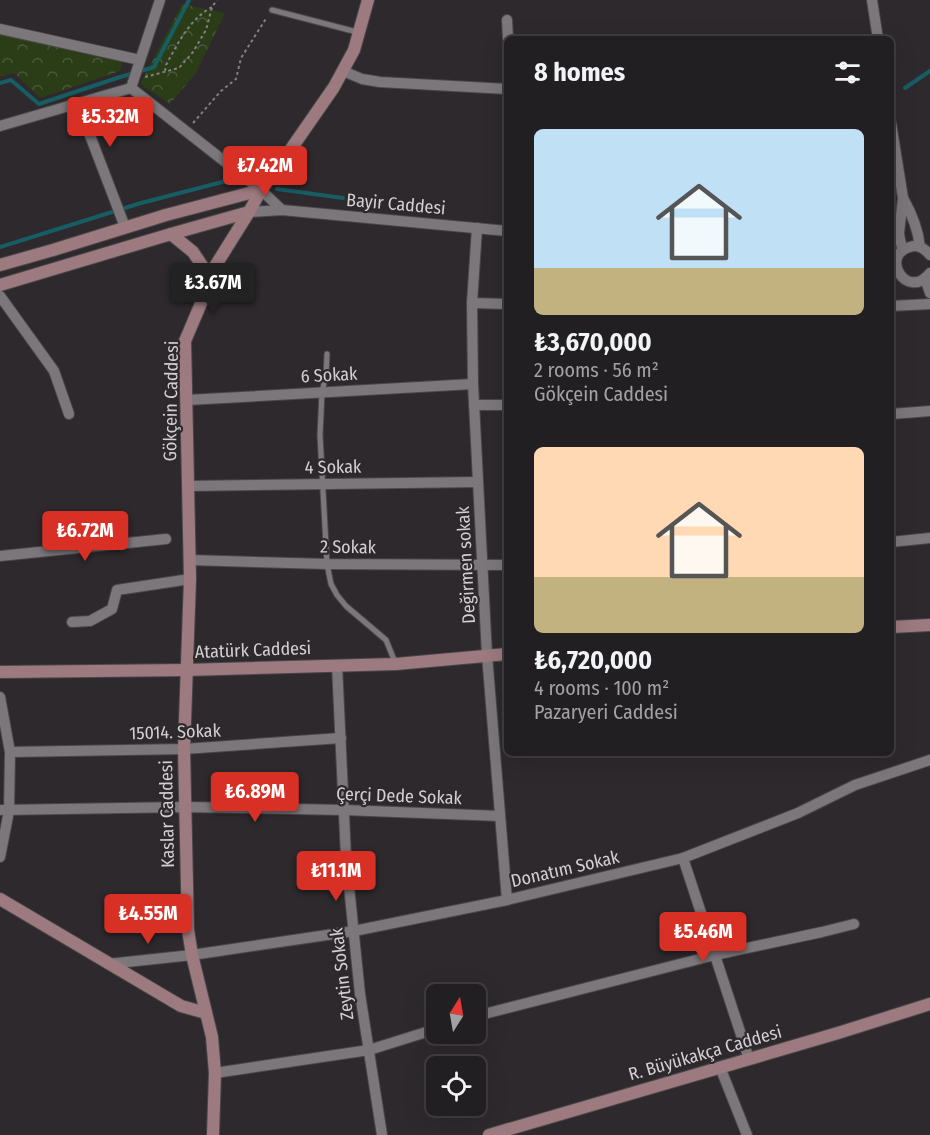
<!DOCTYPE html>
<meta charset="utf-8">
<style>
body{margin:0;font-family:"Fira Sans Condensed",sans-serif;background:#2e2c2f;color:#f1f3f6;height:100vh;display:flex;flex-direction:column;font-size:22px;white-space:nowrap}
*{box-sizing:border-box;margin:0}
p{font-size:20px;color:#a2a2a5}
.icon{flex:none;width:33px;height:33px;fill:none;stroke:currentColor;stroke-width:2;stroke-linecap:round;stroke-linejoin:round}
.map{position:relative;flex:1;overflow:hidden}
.panel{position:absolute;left:504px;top:36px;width:390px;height:720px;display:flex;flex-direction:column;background:#221f22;border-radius:9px;box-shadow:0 6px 24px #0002,0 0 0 2px #3f3d40}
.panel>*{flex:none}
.needle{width:39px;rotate:11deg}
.buttons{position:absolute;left:426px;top:984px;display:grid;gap:12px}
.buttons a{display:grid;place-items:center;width:60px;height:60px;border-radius:9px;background:#221f22;box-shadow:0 6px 24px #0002,0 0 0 2px #3f3d40;font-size:30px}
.price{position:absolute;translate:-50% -51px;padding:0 14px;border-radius:6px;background:#d93025;color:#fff;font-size:20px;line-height:39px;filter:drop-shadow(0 2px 3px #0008)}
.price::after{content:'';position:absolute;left:50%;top:36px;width:18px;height:14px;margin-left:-9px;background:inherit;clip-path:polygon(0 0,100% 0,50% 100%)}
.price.on{background:#222;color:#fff}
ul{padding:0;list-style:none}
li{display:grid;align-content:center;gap:12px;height:318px;padding:0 30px}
li span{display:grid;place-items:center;height:186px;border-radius:9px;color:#555}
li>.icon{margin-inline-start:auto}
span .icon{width:108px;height:108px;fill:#fffc;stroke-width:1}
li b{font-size:26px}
h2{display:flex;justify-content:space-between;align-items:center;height:72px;padding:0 30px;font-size:26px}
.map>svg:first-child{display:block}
.park{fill:url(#park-crowns)}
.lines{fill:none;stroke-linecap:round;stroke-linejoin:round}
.stream{stroke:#175d64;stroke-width:4}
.lane-casing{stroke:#4a474a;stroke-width:7}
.street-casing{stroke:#4a474a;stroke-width:12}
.secondary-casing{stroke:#4a474a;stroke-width:14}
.path{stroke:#827e81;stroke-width:2;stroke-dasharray:3 3;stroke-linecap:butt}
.lane{stroke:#7c777b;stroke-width:5}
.street{stroke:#7c777b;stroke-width:10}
.secondary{stroke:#9c7a7f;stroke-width:12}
.labels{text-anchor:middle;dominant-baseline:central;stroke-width:4.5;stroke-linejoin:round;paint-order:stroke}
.street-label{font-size:18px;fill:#d3d0d2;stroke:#2d292d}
</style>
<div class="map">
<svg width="930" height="1135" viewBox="0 0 930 1135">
<defs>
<pattern id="park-crowns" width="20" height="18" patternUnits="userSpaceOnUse" patternTransform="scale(1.5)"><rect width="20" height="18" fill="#2b3d17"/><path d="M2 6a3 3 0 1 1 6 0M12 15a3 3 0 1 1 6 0" fill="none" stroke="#495838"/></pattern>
</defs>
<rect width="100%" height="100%" fill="#2d292d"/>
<!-- park -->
<g class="park">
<polygon points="182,4 225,13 196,73 170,104 140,84"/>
<polygon points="0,32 123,59 120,71 40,98 14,73 0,77"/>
</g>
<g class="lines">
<!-- stream -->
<g class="stream">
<polyline points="0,83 11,80 39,104 117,78 154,67 189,0"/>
<polyline points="905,88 930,71"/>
<polyline points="277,189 343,198"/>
<polyline points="0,247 141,203 234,179"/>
</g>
<defs>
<g id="lane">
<polyline points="272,10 357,32"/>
<polyline points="327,354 326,375 322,392 320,435 327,564 331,584 337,595 346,606 386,640 395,662"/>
</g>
<g id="street">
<polyline points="160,0 131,88 261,190 282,210"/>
<polyline points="872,0 878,39"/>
<polyline points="507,20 508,39"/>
<polyline points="0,29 140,60"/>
<polyline points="343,71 362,79 380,82 507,89"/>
<polyline points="78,104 125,227"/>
<polyline points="891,123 903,198 899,233 900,240 903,250"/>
<polyline points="0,126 131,88"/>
<path d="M 903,198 C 912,214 918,228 920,247"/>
<polyline points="249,212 282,210 507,231"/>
<polyline points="477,228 472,303 473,384 487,655 507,900"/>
<path d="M 930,255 C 925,249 918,244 910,247 C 879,255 907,302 930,273"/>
<polyline points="925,278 930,293"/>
<polyline points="0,296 54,371 69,414"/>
<polyline points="472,303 507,304"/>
<polyline points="891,306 930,304"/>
<polyline points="187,400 473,384"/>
<polyline points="474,405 507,405"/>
<polyline points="891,414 930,411"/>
<polyline points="188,486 478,482"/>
<polyline points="891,542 930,538"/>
<polyline points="0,556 166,539"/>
<polyline points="189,560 327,564 507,565"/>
<polyline points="72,622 90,621 112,609 117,590 190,579"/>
<polyline points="337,665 346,857 360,994 382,1135"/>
<polyline points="0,697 10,752 9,811 0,857"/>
<polyline points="10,752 184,749 341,738"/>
<polyline points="0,810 185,807 344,810 500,816"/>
<polyline points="683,858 749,1059"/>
<polyline points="108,964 192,955 354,931 507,900 683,858 798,813 855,785 930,760"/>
<polyline points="476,1016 715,955 822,932 854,924"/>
<polyline points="720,1067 747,1135"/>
<polyline points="215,1073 369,1050 436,1029"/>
</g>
<g id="secondary">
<polyline points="171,234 249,212"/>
<polyline points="0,265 53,250 166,215 261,190"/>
<polyline points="0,285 171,234 193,252 209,276"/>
<polyline points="891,627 930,625"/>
<polyline points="0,672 186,670 396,664 507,654"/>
<polyline points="0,899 181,1006 206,1013"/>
<polyline points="213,1135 215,1073 212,1037 192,955 188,930 184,749 190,579 185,341 205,294 209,276 249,212 261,190 291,149 334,87 354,50 368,0"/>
<polyline points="489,1135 838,1033 930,1004"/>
</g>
</defs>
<!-- lane casing -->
<use href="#lane" class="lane-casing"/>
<!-- street casing -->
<use href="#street" class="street-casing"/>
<!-- secondary casing -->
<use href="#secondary" class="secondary-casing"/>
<!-- path -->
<g class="path">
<path d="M 165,71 L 166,65 C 178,43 189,20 212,7"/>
<polyline points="145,77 179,68 193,52 206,30 212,7 217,0"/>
<polyline points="193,123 221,91 236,79 241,58 267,17"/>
</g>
<!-- lane -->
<use href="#lane" class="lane"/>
<!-- street -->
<use href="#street" class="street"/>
<!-- secondary -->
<use href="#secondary" class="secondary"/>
</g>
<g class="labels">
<!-- street labels -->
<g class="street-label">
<text transform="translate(396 204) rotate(5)">Bayir Caddesi</text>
<text transform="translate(329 375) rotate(-3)">6 Sokak</text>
<text transform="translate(171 401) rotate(-89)">Gökçein Caddesi</text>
<text transform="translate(333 467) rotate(-1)">4 Sokak</text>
<text transform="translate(348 547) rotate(1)">2 Sokak</text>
<text transform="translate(466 565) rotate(-93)">Değirmen sokak</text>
<text transform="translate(253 650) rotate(-2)">Atatürk Caddesi</text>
<text transform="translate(175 732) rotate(-2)">15014. Sokak</text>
<text transform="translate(399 796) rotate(2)">Çerçi Dede Sokak</text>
<text transform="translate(167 814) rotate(-91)">Kaslar Caddesi</text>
<text transform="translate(565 869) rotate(-13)">Donatım Sokak</text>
<text transform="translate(342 974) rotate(-97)">Zeytin Sokak</text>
<text transform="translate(705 1053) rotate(-16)">R. Büyükakça Caddesi</text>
</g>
</g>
</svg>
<div class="buttons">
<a><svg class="needle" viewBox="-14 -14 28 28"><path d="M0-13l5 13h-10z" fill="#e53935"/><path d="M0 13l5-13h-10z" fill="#a2a2a5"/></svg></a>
<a><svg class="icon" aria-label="locate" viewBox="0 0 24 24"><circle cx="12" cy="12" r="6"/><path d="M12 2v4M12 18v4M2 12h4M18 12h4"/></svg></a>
</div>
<b class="price" style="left:110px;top:148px">₺5.32M</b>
<b class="price" style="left:265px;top:197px">₺7.42M</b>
<b class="price on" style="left:213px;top:314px">₺3.67M</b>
<b class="price" style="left:85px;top:562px">₺6.72M</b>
<b class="price" style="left:255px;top:823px">₺6.89M</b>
<b class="price" style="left:336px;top:902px">₺11.1M</b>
<b class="price" style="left:148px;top:945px">₺4.55M</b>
<b class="price" style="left:703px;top:963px">₺5.46M</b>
<section class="panel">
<h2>8 homes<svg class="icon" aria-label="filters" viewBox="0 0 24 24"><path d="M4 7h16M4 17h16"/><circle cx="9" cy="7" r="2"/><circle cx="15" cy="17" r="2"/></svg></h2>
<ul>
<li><span style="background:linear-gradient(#bfe0f5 75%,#c2b280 0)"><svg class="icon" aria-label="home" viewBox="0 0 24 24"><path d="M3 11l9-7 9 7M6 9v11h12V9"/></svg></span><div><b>₺3,670,000</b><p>2 rooms · 56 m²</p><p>Gökçein Caddesi</p></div></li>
<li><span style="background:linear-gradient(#ffd9b3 70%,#c2b280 0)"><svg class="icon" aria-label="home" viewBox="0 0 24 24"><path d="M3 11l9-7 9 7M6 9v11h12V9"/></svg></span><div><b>₺6,720,000</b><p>4 rooms · 100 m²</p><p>Pazaryeri Caddesi</p></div></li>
</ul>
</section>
</div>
